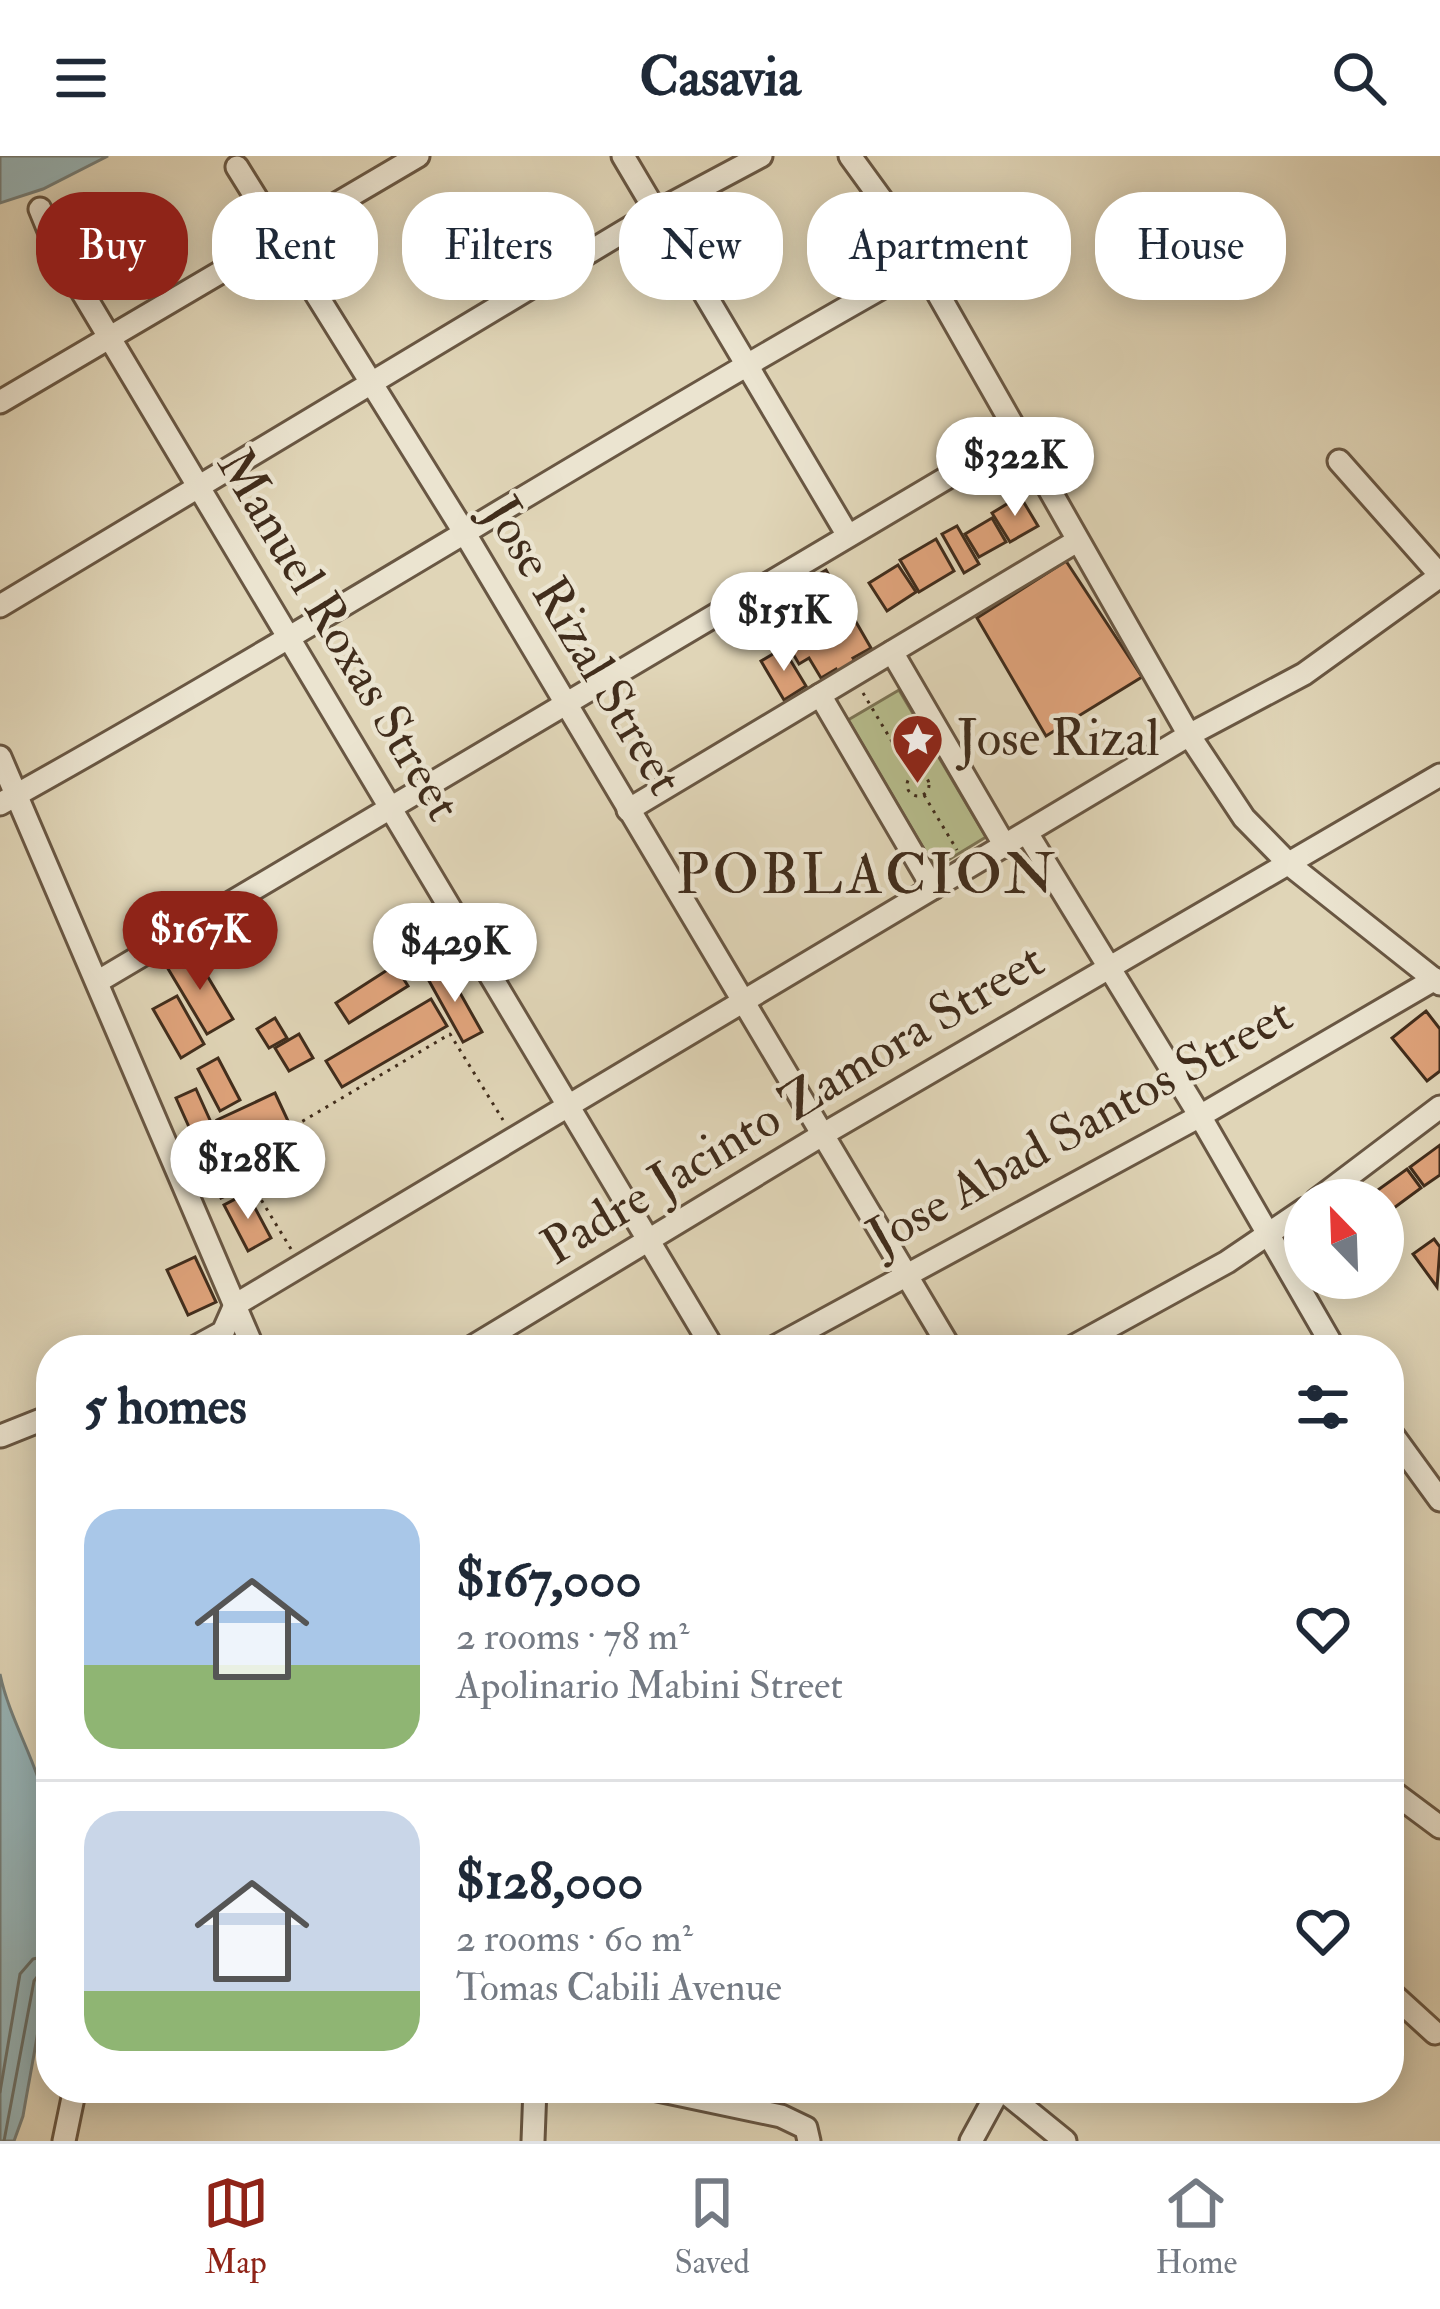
<!DOCTYPE html>
<meta charset="utf-8">
<style>
body{margin:0;font-family:"IM FELL Double Pica",serif;background:#f6f6f7;color:#1f2937;height:100vh;display:flex;flex-direction:column;font-size:45px;white-space:nowrap}
*{box-sizing:border-box;margin:0}
p{font-size:39px;color:#747a83}
.icon{flex:none;width:66px;height:66px;fill:none;stroke:currentColor;stroke-width:2;stroke-linecap:round;stroke-linejoin:round}
.map{position:relative;flex:1;overflow:hidden}
.drawer{position:absolute;left:36px;top:1179px;width:1368px;height:768px;display:flex;flex-direction:column;background:#fff;border-radius:48px;box-shadow:0 6px 30px #0003}
.drawer>*{flex:none}
.banner{position:absolute;left:36px;top:36px;width:1368px;height:108px;display:flex;gap:24px}
.needle{width:78px;rotate:337deg}
.controls{position:absolute;left:1284px;top:1023px;display:grid;gap:24px}
.controls a{display:grid;place-items:center;width:120px;height:120px;border-radius:50%;background:#fff;box-shadow:0 6px 30px #0003;font-size:60px}
.price{position:absolute;translate:-50% -102px;padding:0 27px;border-radius:42px;background:#fff;color:#222;font-size:39px;line-height:78px;filter:drop-shadow(0 3px 6px #0008)}
.price::after{content:'';position:absolute;left:50%;top:72px;width:36px;height:27px;margin-left:-18px;background:inherit;clip-path:polygon(0 0,100% 0,50% 100%)}
.price.active{background:#8f2418;color:#fff}
ul{padding:0;list-style:none}
li{display:flex;align-items:center;gap:36px;height:300px;padding:0 48px}
li+li{border-top:3px solid #e0e1e3}
li span{display:grid;place-items:center;flex:none;width:336px;height:240px;border-radius:36px;color:#555}
li>.icon{margin-inline-start:auto}
span .icon{width:144px;height:144px;fill:#fffc;stroke-width:1}
li b{font-size:51px}
h2{display:flex;justify-content:space-between;align-items:center;height:144px;padding:0 48px;font-size:51px}
.tag{padding:0 42px;border-radius:48px;background:#fff;box-shadow:0 6px 30px #0003;font-size:42px;line-height:108px}
.tag.active{background:#8f2418;color:#fff}
header{display:flex;justify-content:space-between;align-items:center;height:156px;padding:0 48px;background:#fff;font-size:54px;font-weight:700}
.tab-bar{display:flex;justify-content:space-around;align-items:center;height:168px;border-top:3px solid #e0e1e3;background:#fff;font-size:33px;color:#747a83}
.tab-bar a{display:grid;justify-items:center;gap:6px}
.tab-bar .active{color:#8f2418}
.map>svg:first-child{display:block}
.green{fill:#b6bc8c;stroke:#7c7454;stroke-width:3}
.water{fill:#98b6b9;stroke:#757f7a;stroke-width:3}
.lines{fill:none;stroke-linecap:round;stroke-linejoin:round}
.shore{stroke:#6c726a;stroke-width:3}
.building{fill:#dfa37b;stroke:#412d1c;stroke-width:3}
.minor-casing{stroke:#695743;stroke-width:27}
.path{stroke:#412d1c;stroke-width:3;stroke-dasharray:3 6;stroke-linecap:butt}
.minor{stroke:#ebe4d0;stroke-width:21}
.labels{text-anchor:middle;dominant-baseline:central;stroke-width:9;stroke-linejoin:round;paint-order:stroke}
.street-label{font-size:51px;fill:#412d1c;stroke:#ebe4d0}
.poi-label{font-size:51px;fill:#412d1c;stroke:#ebe4d0;text-anchor:start}
.quarter-label{font-size:57px;letter-spacing:3px;fill:#412d1c;stroke:#ebe4d0}
</style>
<header><svg class="icon" aria-label="menu" viewBox="0 0 24 24"><path d="M4 6h16M4 12h16M4 18h16"/></svg>Casavia<svg class="icon" aria-label="search" viewBox="0 0 24 24"><circle cx="10" cy="10" r="6"/><path d="M15 15l6 6"/></svg></header>
<div class="map">
<svg width="1440" height="1985" viewBox="0 0 1440 1985">
<rect width="100%" height="100%" fill="#e0d5b7"/>
<filter id="stains"><feTurbulence type="fractalNoise" baseFrequency=".00167" numOctaves="4"/><feColorMatrix values="0 0 0 0 .2 0 0 0 0 .09 0 0 0 0 .02 0 0 0 .5 -.17"/></filter>
<radialGradient id="worn" r=".72"><stop offset=".6" stop-color="#630" stop-opacity="0"/><stop offset="1" stop-color="#630" stop-opacity=".3"/></radialGradient>
<!-- green -->
<polygon class="green" points="899,534 986,681 935,712 848,564"/>
<!-- water -->
<g class="water">
<polygon points="0,0 108,0 43,33 0,47"/>
<path d="M 0,1518 C 9,1561 32,1597 44,1640 C 70,1733 39,1866 23,1960 L 14,1985 L 0,1985 Z"/>
</g>
<g class="lines">
<!-- shore -->
<g class="shore">
<polyline points="0,1936 20,1818 33,1803 51,1799"/>
<polyline points="4,1985 34,1825 41,1816 51,1814"/>
</g>
</g>
<!-- building -->
<g class="building">
<polygon points="1020,340 1038,370 1010,386 992,357"/>
<polygon points="992,362 1006,386 979,401 965,378"/>
<polygon points="957,370 979,408 964,417 942,378"/>
<polygon points="936,383 954,415 919,436 900,404"/>
<polygon points="1066,405 1142,521 1046,580 977,462"/>
<polygon points="898,409 916,436 887,455 869,427"/>
<polygon points="826,414 871,492 853,502 858,510 840,521 836,513 821,522 809,502 799,508 765,450"/>
<polygon points="783,492 806,530 784,544 761,505"/>
<polygon points="414,752 443,801 420,815 391,766"/>
<polygon points="193,796 233,863 207,878 167,811"/>
<polygon points="395,809 408,830 349,867 336,847"/>
<polygon points="446,812 482,876 463,886 428,823"/>
<polygon points="177,840 204,888 181,902 153,853"/>
<polygon points="431,843 447,870 342,931 326,905"/>
<polygon points="1426,855 1440,873 1440,915 1427,925 1392,882"/>
<polygon points="275,862 287,882 269,892 257,873"/>
<polygon points="299,878 313,902 289,915 275,892"/>
<polygon points="218,902 240,944 220,955 198,913"/>
<polygon points="196,933 241,1033 221,1042 176,942"/>
<polygon points="275,937 289,967 231,994 217,964"/>
<polygon points="1440,989 1440,1019 1424,1030 1410,1011"/>
<polygon points="1407,1013 1421,1032 1383,1060 1383,1044 1364,1044"/>
<polygon points="247,1037 271,1082 248,1095 224,1049"/>
<polygon points="1434,1083 1440,1091 1437,1131 1413,1098"/>
<polygon points="195,1101 216,1146 188,1159 167,1114"/>
</g>
<g class="lines">
<defs>
<g id="minor">
<polyline points="623,0 847,378"/>
<polyline points="850,0 895,62 1189,579 1244,662 1290,709 1440,828"/>
<polyline points="237,11 464,376 951,1194"/>
<polyline points="40,53 56,92 714,1194"/>
<polyline points="0,246 418,0"/>
<polyline points="1339,305 1440,419"/>
<polyline points="0,450 656,56 761,0"/>
<polyline points="892,496 1005,690"/>
<polyline points="820,539 933,732"/>
<polyline points="0,601 254,1194"/>
<path d="M 0,648 C 311,475 611,283 922,109"/>
<polyline points="628,654 1077,385"/>
<polyline points="1027,677 1200,960 1335,1194"/>
<polyline points="97,826 1019,279"/>
<polyline points="1317,1044 1440,951"/>
<polyline points="190,1194 223,1176 235,1149 1189,579 1304,518 1440,420"/>
<polyline points="467,1194 822,979 1440,619"/>
<polyline points="769,1194 1200,960 1435,823"/>
<polyline points="1067,1194 1227,1106 1305,1053"/>
<polyline points="1389,1274 1440,1344"/>
<polyline points="1,1280 51,1260"/>
<polyline points="1389,1633 1440,1671"/>
<polyline points="1389,1835 1435,1877"/>
<polyline points="648,1932 781,1960 806,1972 809,1985"/>
<polyline points="1000,1932 1065,1985"/>
<polyline points="64,1985 75,1932"/>
<polyline points="533,1985 535,1932"/>
<polyline points="971,1985 1000,1932"/>
</g>
</defs>
<!-- minor casing -->
<use href="#minor" class="minor-casing"/>
<!-- path -->
<g class="path">
<polyline points="863,537 912,619"/>
<circle cx="918" cy="629" r="11"/>
<polyline points="924,639 957,694"/>
<polyline points="291,1093 237,1004 450,878 503,964"/>
</g>
<!-- minor -->
<use href="#minor" class="minor"/>
</g>
<!-- icons -->
<defs>
<symbol id="sight-pin" viewBox="-11 -11 22 30"><path d="M0 17L-7.5 6A9.5 9.5 0 1 1 7.5 6Z" fill="#8f2418" stroke="#ebe4d0"/><path d="M0-6L1.8-2.2L6-1.7L2.9 1.2L3.7 5.4L0 3.3L-3.7 5.4L-2.9 1.2L-6-1.7L-1.8-2.2Z" fill="#fff"/></symbol>
</defs>
<g fill-rule="evenodd">
<use href="#sight-pin" x="888" y="554" width="59" height="81"/>
</g>
<g class="labels">
<!-- street labels -->
<g class="street-label">
<text transform="translate(339 479) rotate(59)">Manuel Roxas Street</text>
<text transform="translate(583 490) rotate(59)">Jose Rizal Street</text>
<text transform="translate(793 948) rotate(-31)">Padre Jacinto Zamora Street</text>
<text transform="translate(1080 970) rotate(-29)">Jose Abad Santos Street</text>
</g>
<!-- poi labels -->
<g class="poi-label">
<text x="957" y="583">Jose Rizal</text>
</g>
<!-- quarter labels -->
<g class="quarter-label">
<text x="867" y="719">POBLACION</text>
</g>
</g>
<rect width="100%" height="100%" filter="url(#stains)"/>
<rect width="100%" height="100%" fill="url(#worn)"/>
</svg>
<div class="controls">
<a><svg class="needle" viewBox="-14 -14 28 28"><path d="M0-13l5 13h-10z" fill="#e53935"/><path d="M0 13l5-13h-10z" fill="#747a83"/></svg></a>
</div>
<b class="price" style="left:1015px;top:363px">$322K</b>
<b class="price" style="left:784px;top:518px">$151K</b>
<b class="price active" style="left:200px;top:837px">$167K</b>
<b class="price" style="left:455px;top:849px">$429K</b>
<b class="price" style="left:248px;top:1066px">$128K</b>
<div class="banner">
<a class="tag active">Buy</a>
<a class="tag">Rent</a>
<a class="tag">Filters</a>
<a class="tag">New</a>
<a class="tag">Apartment</a>
<a class="tag">House</a>
</div>
<section class="drawer">
<h2>5 homes<svg class="icon" aria-label="filters" viewBox="0 0 24 24"><path d="M4 7h16M4 17h16"/><circle cx="9" cy="7" r="2"/><circle cx="15" cy="17" r="2"/></svg></h2>
<ul>
<li><span style="background:linear-gradient(#a9c7e8 65%,#8fb573 0)"><svg class="icon" aria-label="home" viewBox="0 0 24 24"><path d="M3 11l9-7 9 7M6 9v11h12V9"/></svg></span><div><b>$167,000</b><p>2 rooms · 78 m²</p><p>Apolinario Mabini Street</p></div><svg class="icon" aria-label="heart" viewBox="0 0 24 24"><path d="M12 20l-8-8c-3-5 5-10 8-4 3-6 11-1 8 4z"/></svg></li>
<li><span style="background:linear-gradient(#c9d6e8 75%,#8fb573 0)"><svg class="icon" aria-label="home" viewBox="0 0 24 24"><path d="M3 11l9-7 9 7M6 9v11h12V9"/></svg></span><div><b>$128,000</b><p>2 rooms · 60 m²</p><p>Tomas Cabili Avenue</p></div><svg class="icon" aria-label="heart" viewBox="0 0 24 24"><path d="M12 20l-8-8c-3-5 5-10 8-4 3-6 11-1 8 4z"/></svg></li>
</ul>
</section>
</div>
<nav class="tab-bar">
<a class="active"><svg class="icon" aria-label="map" viewBox="0 0 24 24"><path d="M3 6l6-2 6 2 6-2v14l-6 2-6-2-6 2zM9 4v14M15 6v14"/></svg>Map</a>
<a><svg class="icon" aria-label="saved" viewBox="0 0 24 24"><path d="M7 4h10v16l-5-4-5 4z"/></svg>Saved</a>
<a><svg class="icon" aria-label="home" viewBox="0 0 24 24"><path d="M3 11l9-7 9 7M6 9v11h12V9"/></svg>Home</a>
</nav>
